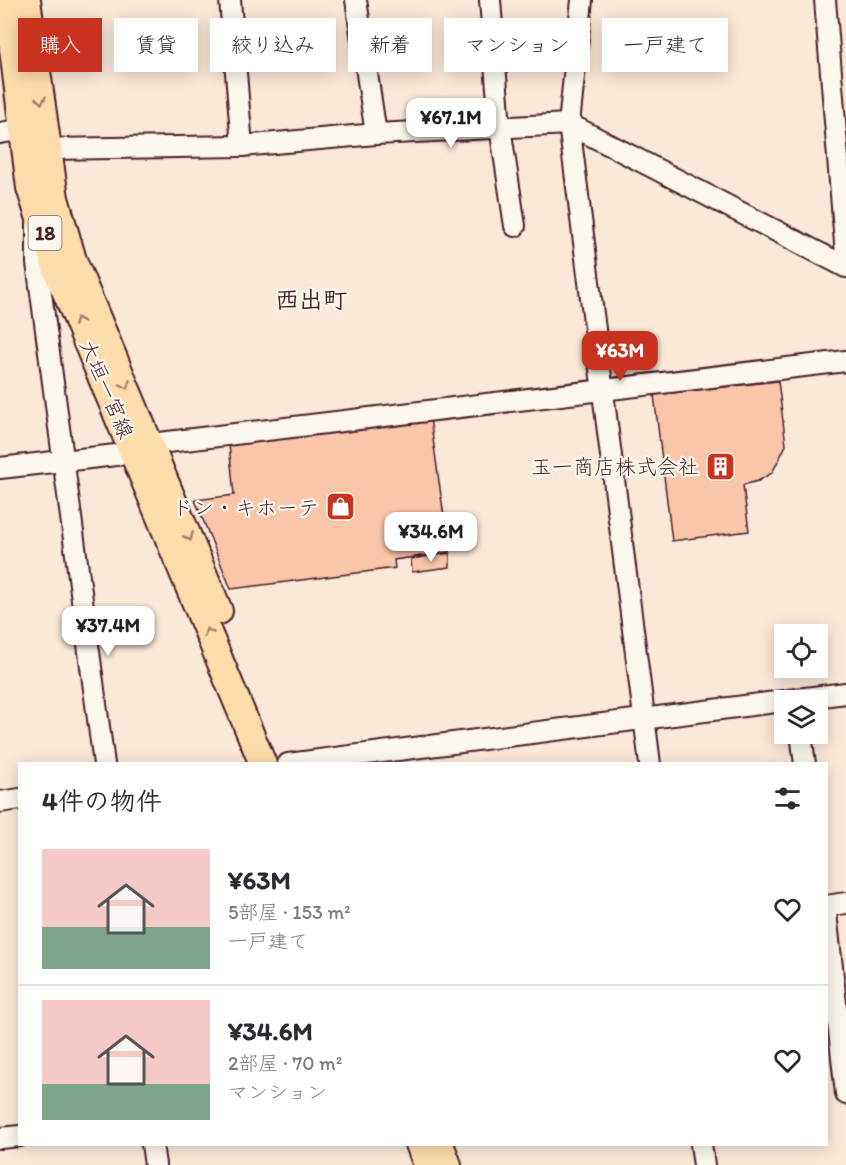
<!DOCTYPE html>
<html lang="ja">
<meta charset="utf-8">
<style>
body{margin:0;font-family:Itim,"Klee One",sans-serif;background:#f7f7f7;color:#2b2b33;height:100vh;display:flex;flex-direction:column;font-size:22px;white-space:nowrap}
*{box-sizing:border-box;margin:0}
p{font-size:20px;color:#7c7c81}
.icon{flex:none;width:33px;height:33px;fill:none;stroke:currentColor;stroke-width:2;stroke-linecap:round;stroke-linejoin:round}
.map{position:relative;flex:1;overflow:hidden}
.drawer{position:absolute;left:18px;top:762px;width:810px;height:384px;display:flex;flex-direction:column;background:#fff;border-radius:0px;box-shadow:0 3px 15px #0003}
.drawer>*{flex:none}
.guide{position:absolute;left:18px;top:18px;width:810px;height:54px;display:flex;gap:12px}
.controls{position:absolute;left:774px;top:624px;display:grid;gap:12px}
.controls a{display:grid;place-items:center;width:54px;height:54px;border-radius:0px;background:#fff;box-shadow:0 3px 15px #0003;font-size:30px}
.price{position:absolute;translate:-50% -51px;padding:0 14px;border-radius:12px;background:#fff;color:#222;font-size:20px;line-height:39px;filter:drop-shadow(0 2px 3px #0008)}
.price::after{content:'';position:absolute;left:50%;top:36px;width:18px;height:14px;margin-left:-9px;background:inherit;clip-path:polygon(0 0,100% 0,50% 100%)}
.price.on{background:#c8321e;color:#fff}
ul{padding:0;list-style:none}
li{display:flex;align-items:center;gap:18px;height:150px;padding:0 24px}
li+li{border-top:2px solid #e1e1e2}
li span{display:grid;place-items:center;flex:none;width:168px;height:120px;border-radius:0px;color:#555}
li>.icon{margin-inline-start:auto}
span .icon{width:72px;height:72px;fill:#fffc;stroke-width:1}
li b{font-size:26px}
h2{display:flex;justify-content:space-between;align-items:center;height:72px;padding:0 24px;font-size:26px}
.pill{padding:0 21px;border-radius:0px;background:#fff;box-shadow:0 3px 15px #0003;font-size:21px;line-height:54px}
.pill.on{background:#c8321e;color:#fff}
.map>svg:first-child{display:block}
.building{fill:#f9c6aa;stroke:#4a1f2b;stroke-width:1.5}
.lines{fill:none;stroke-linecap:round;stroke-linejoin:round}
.minor-casing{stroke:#4a1f2b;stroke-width:24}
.major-casing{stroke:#4a1f2b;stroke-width:30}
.minor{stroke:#fbf7ec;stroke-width:20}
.major{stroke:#fddcac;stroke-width:26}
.oneway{stroke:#a47e6c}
.labels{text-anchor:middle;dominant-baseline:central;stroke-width:4.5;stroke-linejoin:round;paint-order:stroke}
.shield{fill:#fbf7ec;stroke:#7f6065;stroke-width:1.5}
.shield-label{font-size:20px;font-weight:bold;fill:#4a1f2b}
.street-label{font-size:21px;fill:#4a1f2b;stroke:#fbf7ec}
.poi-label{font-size:21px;fill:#4a1f2b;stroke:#fbf7ec;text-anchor:end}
.quarter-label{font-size:24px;font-weight:bold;fill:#4a1f2b;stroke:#fbf7ec}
</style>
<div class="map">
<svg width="846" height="1165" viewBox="0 0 846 1165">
<rect width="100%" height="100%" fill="#fae8d8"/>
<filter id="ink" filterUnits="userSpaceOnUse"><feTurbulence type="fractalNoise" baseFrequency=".0167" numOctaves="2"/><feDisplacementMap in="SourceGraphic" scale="12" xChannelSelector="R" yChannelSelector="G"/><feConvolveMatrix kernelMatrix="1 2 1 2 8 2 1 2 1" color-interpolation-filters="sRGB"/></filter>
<g filter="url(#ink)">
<!-- building -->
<g class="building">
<polygon points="778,381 786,445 772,473 758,481 743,485 749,531 672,541 654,395"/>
<polygon points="430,418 449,552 394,560 395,568 231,589 195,500 234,495 229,444"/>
<polygon points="450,553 450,567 412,572 411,559"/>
</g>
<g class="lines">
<defs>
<g id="minor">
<polyline points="230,0 242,146"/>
<polyline points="356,0 376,134"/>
<polyline points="490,0 500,127 515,226"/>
<polyline points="582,0 569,124 650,764"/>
<polyline points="825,0 846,255"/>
<polyline points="0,133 24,129"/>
<polyline points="36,153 48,149 242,146 376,134 569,124 846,267"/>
<polyline points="37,224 37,263 104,764"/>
<polyline points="151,444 846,361"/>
<polyline points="0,468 134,453"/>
<polyline points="789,700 846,693"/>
<polyline points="801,734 805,764"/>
<polyline points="288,764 784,701"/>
<polyline points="0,802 20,799"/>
<polyline points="826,906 846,903"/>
<polyline points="826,913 846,1094"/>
<polyline points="0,1138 20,1136"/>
<polyline points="152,1144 155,1165"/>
<polyline points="701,1144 704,1165"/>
</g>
<g id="major">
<polyline points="7,0 30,188 57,271 263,764"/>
<polyline points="27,0 55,198 73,260 219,611"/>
<polyline points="419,1144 427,1165"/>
<polyline points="440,1144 448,1165"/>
</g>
</defs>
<!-- minor casing -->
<use href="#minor" class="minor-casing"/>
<!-- major casing -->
<use href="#major" class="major-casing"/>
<!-- minor -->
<use href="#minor" class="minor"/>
<!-- major -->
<use href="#major" class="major"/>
</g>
<!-- one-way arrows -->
<defs><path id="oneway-chevron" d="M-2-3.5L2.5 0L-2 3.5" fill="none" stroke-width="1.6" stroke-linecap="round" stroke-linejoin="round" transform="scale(1.5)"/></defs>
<g class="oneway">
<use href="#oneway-chevron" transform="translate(41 100) rotate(82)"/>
<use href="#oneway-chevron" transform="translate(78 321) rotate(-113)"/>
<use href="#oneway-chevron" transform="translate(126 385) rotate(67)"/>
<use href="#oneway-chevron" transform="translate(189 537) rotate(68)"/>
<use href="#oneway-chevron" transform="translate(208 632) rotate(-113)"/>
</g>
</g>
<!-- icons -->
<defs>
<symbol id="building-square" viewBox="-11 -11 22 22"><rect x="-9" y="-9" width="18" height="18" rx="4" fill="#c8321e" stroke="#fbf7ec"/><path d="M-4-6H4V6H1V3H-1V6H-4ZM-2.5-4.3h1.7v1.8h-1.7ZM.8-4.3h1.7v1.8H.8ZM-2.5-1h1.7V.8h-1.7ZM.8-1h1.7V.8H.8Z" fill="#fff"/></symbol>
<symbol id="shop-square" viewBox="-11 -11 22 22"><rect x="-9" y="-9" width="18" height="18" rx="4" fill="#c8321e" stroke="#fbf7ec"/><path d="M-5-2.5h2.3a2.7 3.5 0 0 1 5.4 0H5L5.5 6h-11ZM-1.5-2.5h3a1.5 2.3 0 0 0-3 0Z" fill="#fff"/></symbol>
</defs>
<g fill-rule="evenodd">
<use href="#building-square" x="704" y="450" width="33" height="33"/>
<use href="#shop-square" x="324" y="490" width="33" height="33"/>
</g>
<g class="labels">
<!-- shield labels -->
<rect class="shield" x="28.5" y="216" width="33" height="34" rx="4.5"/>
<g class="shield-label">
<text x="45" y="233">18</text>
</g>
<!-- street labels -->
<g class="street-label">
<text transform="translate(107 389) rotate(67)">大垣一宮線</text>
</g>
<!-- poi labels -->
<g class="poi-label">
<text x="699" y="466">玉一商店株式会社</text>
<text x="319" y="507">ドン・キホーテ</text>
</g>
<!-- quarter labels -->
<g class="quarter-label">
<text x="311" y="299">西出町</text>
</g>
</g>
</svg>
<div class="controls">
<a><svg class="icon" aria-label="locate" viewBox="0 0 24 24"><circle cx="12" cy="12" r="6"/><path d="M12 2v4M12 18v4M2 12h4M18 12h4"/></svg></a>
<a><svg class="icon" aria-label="layers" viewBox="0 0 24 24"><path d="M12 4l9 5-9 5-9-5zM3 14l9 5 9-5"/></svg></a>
</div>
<b class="price" style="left:451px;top:149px">¥67.1M</b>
<b class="price on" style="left:620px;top:382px">¥63M</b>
<b class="price" style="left:431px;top:563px">¥34.6M</b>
<b class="price" style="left:108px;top:657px">¥37.4M</b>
<div class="guide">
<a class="pill on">購入</a>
<a class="pill">賃貸</a>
<a class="pill">絞り込み</a>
<a class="pill">新着</a>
<a class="pill">マンション</a>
<a class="pill">一戸建て</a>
</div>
<section class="drawer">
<h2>4件の物件<svg class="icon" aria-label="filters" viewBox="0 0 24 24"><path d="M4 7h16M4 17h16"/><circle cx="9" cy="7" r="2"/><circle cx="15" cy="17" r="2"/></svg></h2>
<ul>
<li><span style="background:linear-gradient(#f6c9c9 65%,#7fa58c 0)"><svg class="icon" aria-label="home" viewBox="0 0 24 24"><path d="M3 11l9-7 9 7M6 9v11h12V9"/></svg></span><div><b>¥63M</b><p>5部屋 · 153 m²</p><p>一戸建て</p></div><svg class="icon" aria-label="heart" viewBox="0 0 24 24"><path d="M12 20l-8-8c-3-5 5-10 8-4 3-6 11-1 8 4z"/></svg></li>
<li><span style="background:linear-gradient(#f6c9c9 70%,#7fa58c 0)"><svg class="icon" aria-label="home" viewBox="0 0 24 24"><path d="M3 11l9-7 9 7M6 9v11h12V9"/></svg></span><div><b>¥34.6M</b><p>2部屋 · 70 m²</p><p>マンション</p></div><svg class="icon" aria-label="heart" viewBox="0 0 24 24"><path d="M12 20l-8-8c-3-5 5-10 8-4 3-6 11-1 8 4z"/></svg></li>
</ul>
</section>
</div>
